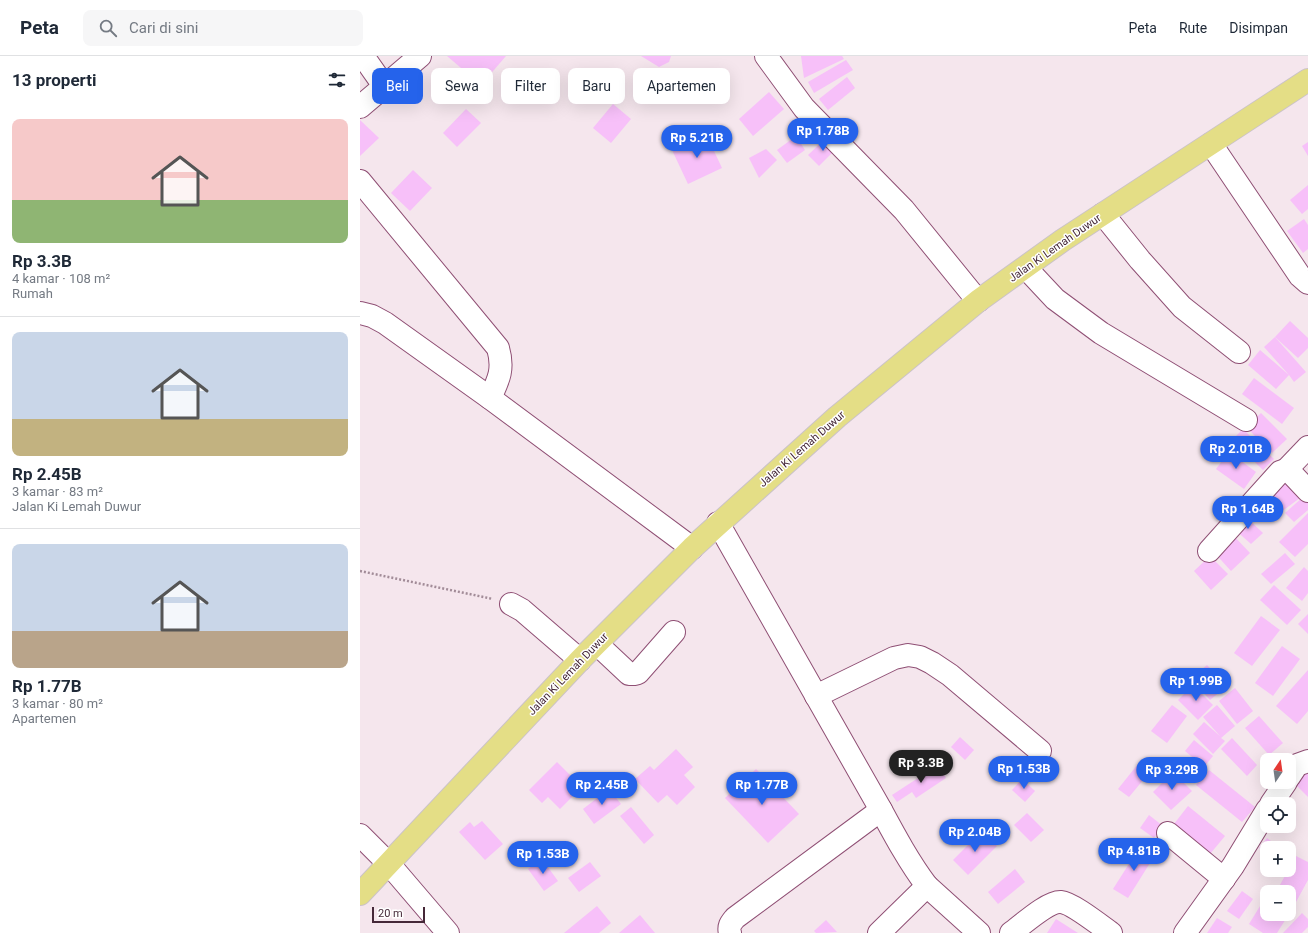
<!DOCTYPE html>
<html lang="id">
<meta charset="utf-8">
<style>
body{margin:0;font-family:Roboto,sans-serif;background:#f6f6f7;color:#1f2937;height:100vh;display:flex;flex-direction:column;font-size:15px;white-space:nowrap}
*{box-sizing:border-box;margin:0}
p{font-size:13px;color:#747a83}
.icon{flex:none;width:22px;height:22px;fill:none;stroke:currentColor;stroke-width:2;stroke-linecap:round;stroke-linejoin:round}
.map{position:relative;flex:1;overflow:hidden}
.details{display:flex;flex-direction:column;background:#fff;width:360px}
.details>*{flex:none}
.top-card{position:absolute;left:12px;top:12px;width:380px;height:36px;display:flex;gap:8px}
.needle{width:26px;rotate:13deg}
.buttons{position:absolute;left:900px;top:697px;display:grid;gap:8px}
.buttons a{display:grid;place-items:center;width:36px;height:36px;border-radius:8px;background:#fff;box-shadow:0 4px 16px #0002;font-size:20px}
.scale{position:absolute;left:12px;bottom:10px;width:53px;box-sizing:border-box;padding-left:4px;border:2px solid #452838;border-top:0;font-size:11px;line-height:14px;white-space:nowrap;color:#452838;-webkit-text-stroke:3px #fff;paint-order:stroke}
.price{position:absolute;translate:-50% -34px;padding:0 9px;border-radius:14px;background:#2563eb;color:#fff;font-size:13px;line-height:26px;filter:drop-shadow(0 1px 2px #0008)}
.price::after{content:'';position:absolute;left:50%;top:24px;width:12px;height:9px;margin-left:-6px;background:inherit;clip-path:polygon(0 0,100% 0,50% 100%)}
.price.active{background:#222;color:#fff}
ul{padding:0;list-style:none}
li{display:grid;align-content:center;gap:8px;height:212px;padding:0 12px}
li+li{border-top:1px solid #e0e1e3}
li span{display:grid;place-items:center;height:124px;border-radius:8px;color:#555}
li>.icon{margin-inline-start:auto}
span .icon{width:72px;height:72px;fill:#fffc;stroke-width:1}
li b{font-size:17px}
h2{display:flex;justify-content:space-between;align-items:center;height:48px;padding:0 12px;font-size:17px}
.chip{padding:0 14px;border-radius:8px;background:#fff;box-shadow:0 4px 16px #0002;font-size:14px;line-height:36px}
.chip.active{background:#2563eb;color:#fff}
header{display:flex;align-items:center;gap:24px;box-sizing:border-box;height:56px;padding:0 20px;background:#fff;border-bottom:1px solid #e0e1e3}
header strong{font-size:19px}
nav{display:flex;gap:22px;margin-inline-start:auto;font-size:14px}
.search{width:280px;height:36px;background:#f6f6f7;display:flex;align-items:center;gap:10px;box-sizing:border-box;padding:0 14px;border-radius:8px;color:#747a83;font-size:15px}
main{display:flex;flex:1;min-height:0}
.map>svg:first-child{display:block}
.building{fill:#f7c0f9}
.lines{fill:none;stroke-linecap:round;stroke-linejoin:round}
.minor-casing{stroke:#8f4f74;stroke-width:24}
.major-casing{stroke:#cbc3c7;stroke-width:24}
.path{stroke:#a28c98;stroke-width:2.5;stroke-dasharray:2 2;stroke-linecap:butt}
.minor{stroke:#fff;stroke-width:22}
.major{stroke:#e4de86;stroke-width:22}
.labels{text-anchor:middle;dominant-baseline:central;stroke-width:3;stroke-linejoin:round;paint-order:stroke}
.street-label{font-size:11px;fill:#452838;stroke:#fff}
</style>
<header>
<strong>Peta</strong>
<div class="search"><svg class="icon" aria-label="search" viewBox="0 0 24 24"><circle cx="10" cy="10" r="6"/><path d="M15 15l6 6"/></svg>Cari di sini</div>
<nav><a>Peta</a><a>Rute</a><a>Disimpan</a></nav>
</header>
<main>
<section class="details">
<h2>13 properti<svg class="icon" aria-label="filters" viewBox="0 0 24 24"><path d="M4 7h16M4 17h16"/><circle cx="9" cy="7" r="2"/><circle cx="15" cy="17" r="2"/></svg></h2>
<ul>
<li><span style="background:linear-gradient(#f6c9c9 65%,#8fb573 0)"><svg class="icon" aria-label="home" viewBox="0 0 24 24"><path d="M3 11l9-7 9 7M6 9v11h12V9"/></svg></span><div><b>Rp 3.3B</b><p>4 kamar · 108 m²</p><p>Rumah</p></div></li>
<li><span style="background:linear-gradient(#c9d6e8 70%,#c2b280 0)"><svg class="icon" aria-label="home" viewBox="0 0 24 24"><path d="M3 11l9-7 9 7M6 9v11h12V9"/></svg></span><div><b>Rp 2.45B</b><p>3 kamar · 83 m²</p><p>Jalan Ki Lemah Duwur</p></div></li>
<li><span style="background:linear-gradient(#c9d6e8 70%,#b9a48a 0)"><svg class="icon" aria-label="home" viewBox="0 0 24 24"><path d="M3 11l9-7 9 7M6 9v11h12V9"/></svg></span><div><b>Rp 1.77B</b><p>3 kamar · 80 m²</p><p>Apartemen</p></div></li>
</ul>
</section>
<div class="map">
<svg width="948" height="877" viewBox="0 0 948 877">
<rect width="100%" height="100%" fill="#f5e6ed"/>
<!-- building -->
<g class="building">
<polygon points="87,0 146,0 121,29"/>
<polygon points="281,0 311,0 309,6 299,11"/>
<polygon points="441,0 482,0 484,3 444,22"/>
<polygon points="486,4 493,14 454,37 448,26"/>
<polygon points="487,21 495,32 468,54 459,43"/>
<polygon points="409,36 424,53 393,80 379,63"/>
<polygon points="253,48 271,63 251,87 233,72"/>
<polygon points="106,53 121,67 97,91 83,77"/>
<polygon points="0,64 19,82 0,100"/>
<polygon points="346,78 362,112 328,128 312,94"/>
<polygon points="436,80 445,94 427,107 417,94"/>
<polygon points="467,81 477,92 459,110 448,99"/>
<polygon points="948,86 948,100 942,90"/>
<polygon points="406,93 417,104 399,122 389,102"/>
<polygon points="53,114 72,132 50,155 31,137"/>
<polygon points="948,129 948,153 942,158 930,144"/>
<polygon points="944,163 948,169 948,193 943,197 927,175"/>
<polygon points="930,265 948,282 948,292 938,302 915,281"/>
<polygon points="915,281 946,316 934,326 929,319 916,333 888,309 900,294 929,319 904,291"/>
<polygon points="894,322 934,352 922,368 882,338"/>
<polygon points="901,357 927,383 912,397 886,371"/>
<polygon points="883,373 914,403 903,414 872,384"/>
<polygon points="869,396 896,416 884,433 856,413"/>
<polygon points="928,418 944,439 921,456 904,435"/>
<polygon points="943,441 948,446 948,454 934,466 925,457"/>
<polygon points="948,457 948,488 935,501 919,486"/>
<polygon points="885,460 903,477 891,488 873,472"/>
<polygon points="870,476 890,497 871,515 852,494"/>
<polygon points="925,497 935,508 911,528 901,518"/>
<polygon points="850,500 868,518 851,534 834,515"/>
<polygon points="944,511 948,515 948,537 942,545 926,532"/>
<polygon points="914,529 941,554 927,569 900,544"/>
<polygon points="948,558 948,578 938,568"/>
<polygon points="901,560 920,574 892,610 874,597"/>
<polygon points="922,590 940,603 913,640 895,627"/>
<polygon points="847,609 867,630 850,644 831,623"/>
<polygon points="948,614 948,655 937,668 916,650"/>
<polygon points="833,629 853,649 838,664 818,644"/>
<polygon points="875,632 893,655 877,668 859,645"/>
<polygon points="812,649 827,660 807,687 791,675"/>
<polygon points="857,649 875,670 861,682 865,685 853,698 833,678 844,666 860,680 843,661"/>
<polygon points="899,660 923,687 909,699 885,672"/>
<polygon points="600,681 614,694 605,704 591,691"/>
<polygon points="872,682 897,709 887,720 861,693"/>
<polygon points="834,684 853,700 844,711 825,695"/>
<polygon points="316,693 333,711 324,719 335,731 317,749 307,739 298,747 275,723 290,710 294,714"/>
<polygon points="197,706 222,731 200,753 188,741 182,747 169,734"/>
<polygon points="778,708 789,717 769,741 758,733"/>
<polygon points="578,709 586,722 556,742 552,736 537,746 532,739"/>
<polygon points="396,713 439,758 408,787 365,742"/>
<polygon points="849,714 895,751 882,766 836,729"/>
<polygon points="813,716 832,735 811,754 793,736"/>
<polygon points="948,716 948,741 935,728"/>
<polygon points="662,723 675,735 665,746 652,734"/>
<polygon points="249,733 261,748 234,768 223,753"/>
<polygon points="828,750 865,780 850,798 814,768"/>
<polygon points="271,751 294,779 284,788 260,760"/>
<polygon points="667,757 684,774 671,786 654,769"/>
<polygon points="789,759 803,770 794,782 780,772"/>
<polygon points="122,765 143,788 125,804 99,776 110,766 114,771"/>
<polygon points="622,775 637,790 608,819 593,804"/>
<polygon points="907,782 919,791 907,792 907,798 899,792"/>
<polygon points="781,789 795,799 768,842 753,833"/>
<polygon points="936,800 948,806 948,824 936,846 929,842 929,836 916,836"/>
<polygon points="182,803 198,825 184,835 168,813"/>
<polygon points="230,806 241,820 219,836 208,822"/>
<polygon points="655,813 665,826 638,848 628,836"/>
<polygon points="882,835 893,843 879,863 867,855"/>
<polygon points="905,842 907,843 907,858 929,858 917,877 903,877 889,868"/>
<polygon points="237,850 251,867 239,877 204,877"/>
<polygon points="942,857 948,863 948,871 942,877 923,877"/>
<polygon points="280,859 295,877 259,877"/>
<polygon points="857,862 872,871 868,877 847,877"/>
<polygon points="696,863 718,877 687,877"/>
<polygon points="466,864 477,876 456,877 454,875"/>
</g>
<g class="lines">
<defs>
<g id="minor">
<polyline points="3,0 24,30"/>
<polyline points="406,0 444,52 544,154 618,245"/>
<polyline points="0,51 60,0"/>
<polyline points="851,88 940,220 948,227"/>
<path d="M 0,125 L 138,292 C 144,313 139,323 130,342"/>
<polyline points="743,158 780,204 822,251 879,296"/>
<polyline points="666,212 695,243 741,277 886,364"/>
<polyline points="0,257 12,260 25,267 130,342 332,492"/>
<polyline points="926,414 948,391"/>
<path d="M 358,467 L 521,754 C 535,780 549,806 567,830 L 519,877"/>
<polyline points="849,495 920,416 926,414 931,417 948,435"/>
<polyline points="151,548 162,554 220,604"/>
<polyline points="237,588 269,618 274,618 278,617 314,576"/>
<polyline points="456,640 534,602 548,599 560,601 572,607 590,619 680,695"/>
<polyline points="929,721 937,709 948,705"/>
<polyline points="911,748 926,726"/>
<polyline points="808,777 864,823"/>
<polyline points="0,779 29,808 88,877"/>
<polyline points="567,830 619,877"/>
<path d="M 370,877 C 368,870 371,867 375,862 L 521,754"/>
<path d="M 651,877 C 662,869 688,845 701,846 C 712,847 741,870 751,877"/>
<polyline points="825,877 873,810 907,754"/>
</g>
<polyline id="major" points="0,838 220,604 332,492 477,361 618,245 703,184 948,24"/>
</defs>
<!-- minor casing -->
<use href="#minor" class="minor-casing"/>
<!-- major casing -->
<use href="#major" class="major-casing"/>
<!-- path -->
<polyline class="path" points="0,515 133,543"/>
<!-- minor -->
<use href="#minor" class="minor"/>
<!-- major -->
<use href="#major" class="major"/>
</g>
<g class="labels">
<!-- street labels -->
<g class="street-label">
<text transform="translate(695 192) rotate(-35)">Jalan Ki Lemah Duwur</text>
<text transform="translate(442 393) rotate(-41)">Jalan Ki Lemah Duwur</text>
<text transform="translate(208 618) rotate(-46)">Jalan Ki Lemah Duwur</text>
</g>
</g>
</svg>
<div class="buttons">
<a><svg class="needle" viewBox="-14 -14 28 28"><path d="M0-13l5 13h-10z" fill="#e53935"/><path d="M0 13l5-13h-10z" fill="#747a83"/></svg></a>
<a><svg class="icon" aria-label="locate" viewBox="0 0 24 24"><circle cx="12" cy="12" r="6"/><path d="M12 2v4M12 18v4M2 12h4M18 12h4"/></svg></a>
<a>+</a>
<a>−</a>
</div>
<div class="scale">20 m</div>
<b class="price" style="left:463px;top:96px">Rp 1.78B</b>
<b class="price" style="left:337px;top:103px">Rp 5.21B</b>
<b class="price" style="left:876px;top:414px">Rp 2.01B</b>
<b class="price" style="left:888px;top:474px">Rp 1.64B</b>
<b class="price" style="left:836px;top:646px">Rp 1.99B</b>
<b class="price active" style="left:561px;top:728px">Rp 3.3B</b>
<b class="price" style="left:664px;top:734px">Rp 1.53B</b>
<b class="price" style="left:812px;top:735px">Rp 3.29B</b>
<b class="price" style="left:242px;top:750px">Rp 2.45B</b>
<b class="price" style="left:402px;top:750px">Rp 1.77B</b>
<b class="price" style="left:615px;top:797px">Rp 2.04B</b>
<b class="price" style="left:774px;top:816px">Rp 4.81B</b>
<b class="price" style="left:183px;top:819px">Rp 1.53B</b>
<div class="top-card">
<a class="chip active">Beli</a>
<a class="chip">Sewa</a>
<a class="chip">Filter</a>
<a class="chip">Baru</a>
<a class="chip">Apartemen</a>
</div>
</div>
</main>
